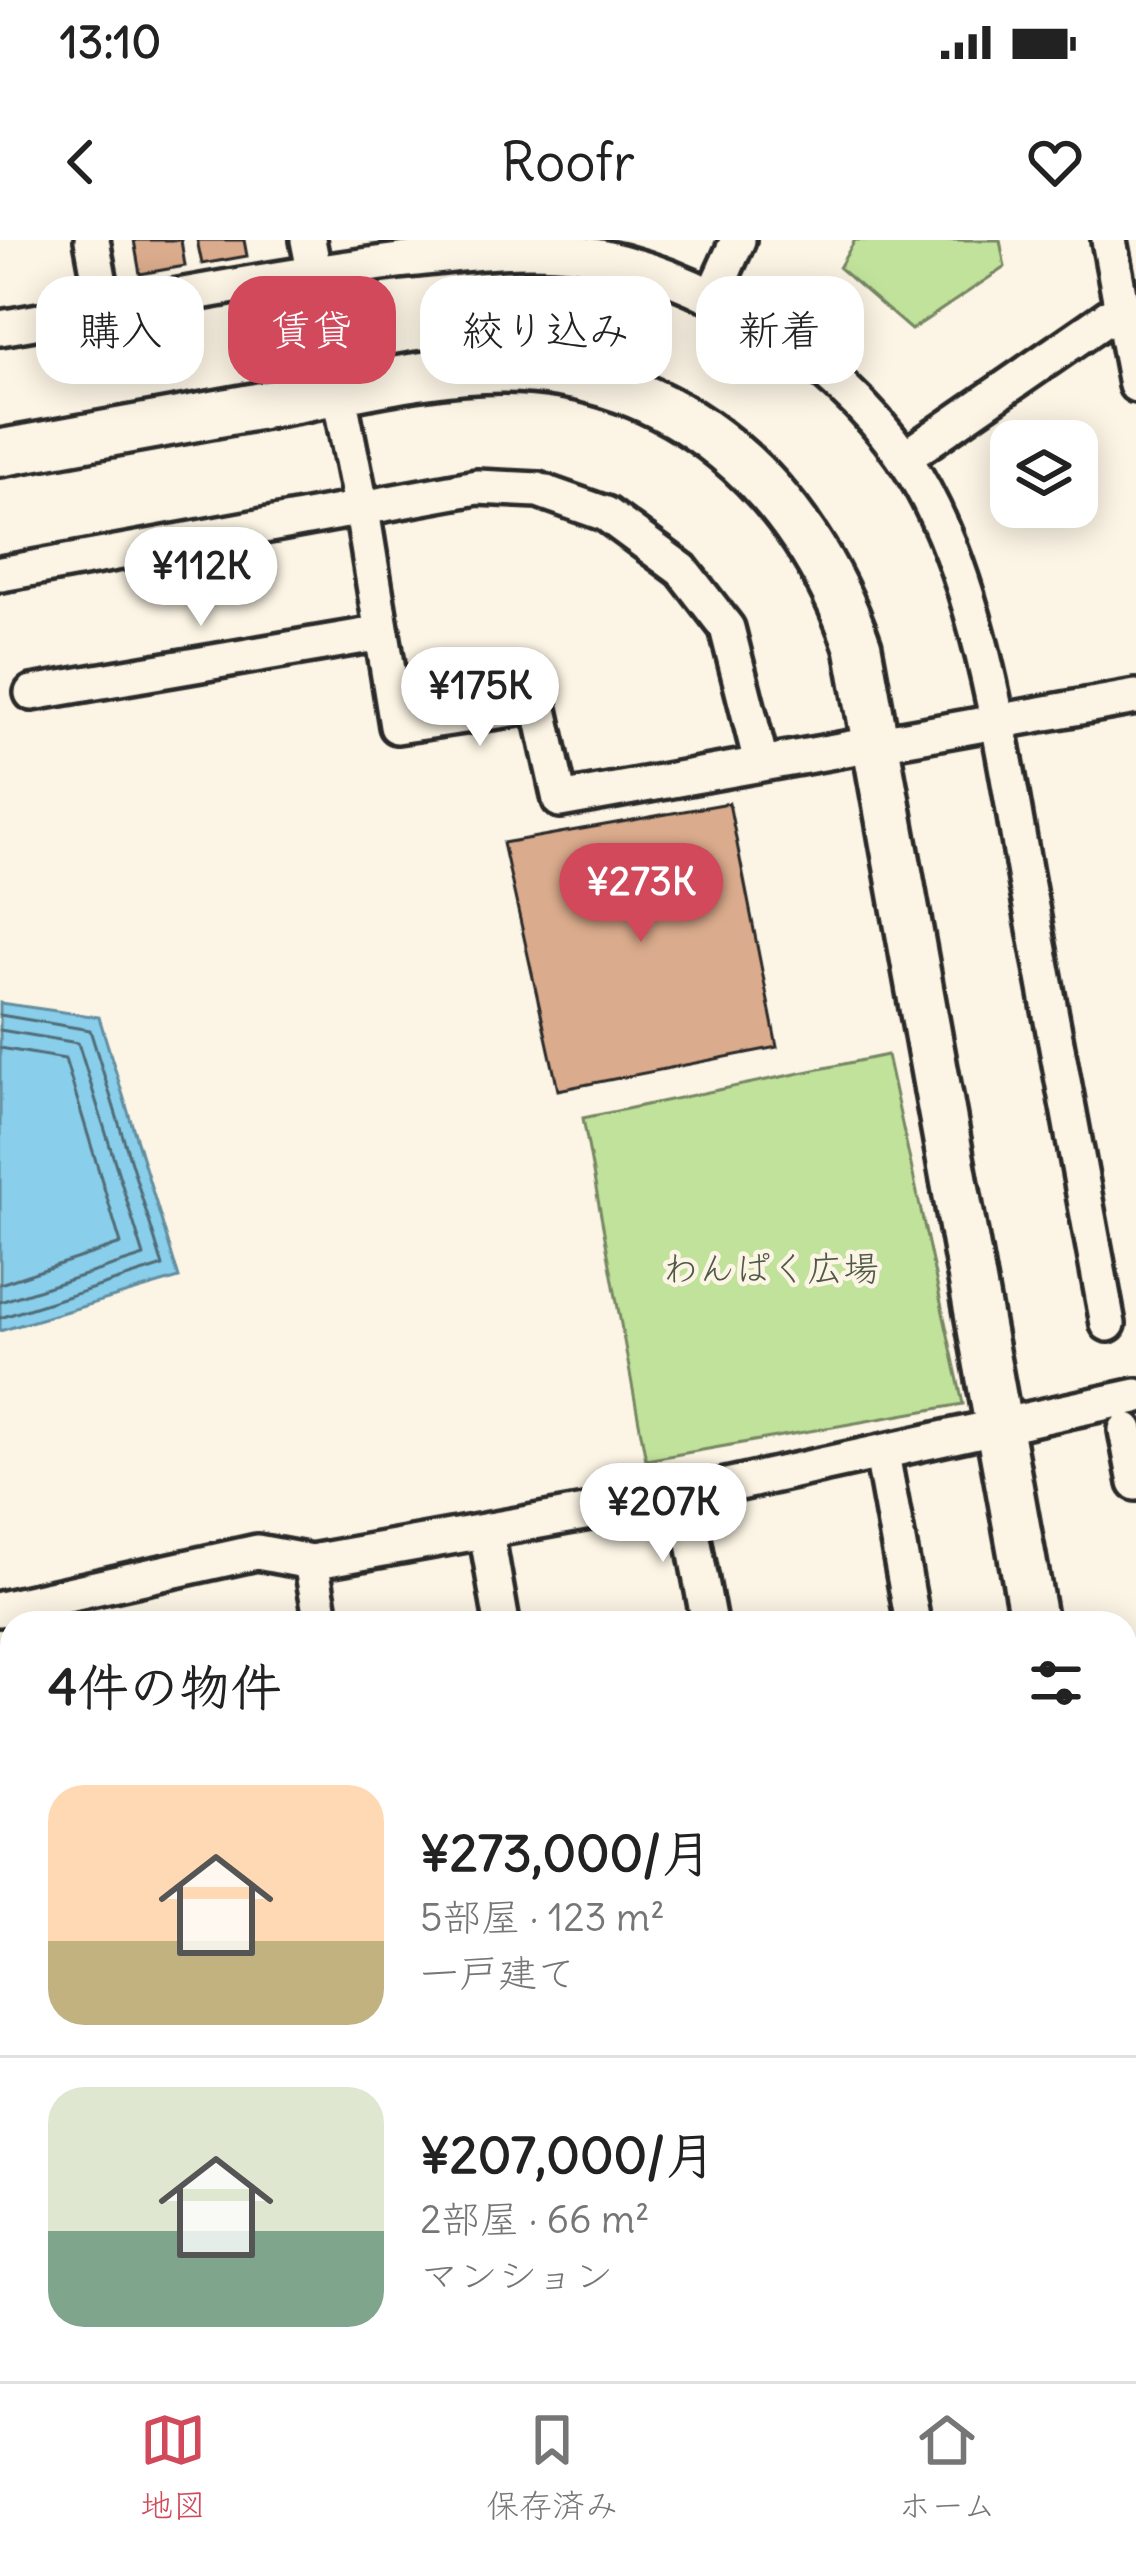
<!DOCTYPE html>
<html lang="ja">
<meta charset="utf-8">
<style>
body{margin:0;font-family:Delius,"Klee One",sans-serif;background:#f2f2f2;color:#222;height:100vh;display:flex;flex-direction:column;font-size:45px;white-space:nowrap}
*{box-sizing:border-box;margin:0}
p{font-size:39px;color:#767676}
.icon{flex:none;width:66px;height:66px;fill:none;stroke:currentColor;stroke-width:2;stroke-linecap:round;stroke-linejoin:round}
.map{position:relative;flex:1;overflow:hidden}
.panel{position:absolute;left:0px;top:1371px;width:1137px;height:771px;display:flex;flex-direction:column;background:#fff;border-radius:36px 36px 0 0;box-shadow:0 6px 30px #0003}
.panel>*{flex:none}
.guide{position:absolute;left:36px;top:36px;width:1065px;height:108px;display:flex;gap:24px}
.fabs{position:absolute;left:990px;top:180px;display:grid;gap:24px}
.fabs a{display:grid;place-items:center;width:108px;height:108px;border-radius:24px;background:#fff;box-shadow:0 6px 30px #0003;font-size:60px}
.price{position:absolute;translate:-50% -102px;padding:0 27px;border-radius:42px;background:#fff;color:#222;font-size:39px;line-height:78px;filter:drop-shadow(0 3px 6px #0008)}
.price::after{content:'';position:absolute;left:50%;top:72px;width:36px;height:27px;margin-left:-18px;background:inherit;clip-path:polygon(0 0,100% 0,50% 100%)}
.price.current{background:#d1495b;color:#fff}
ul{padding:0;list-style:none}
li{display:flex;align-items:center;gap:36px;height:300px;padding:0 48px}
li+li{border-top:3px solid #e0e0e0}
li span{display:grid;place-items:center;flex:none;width:336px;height:240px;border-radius:36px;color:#555}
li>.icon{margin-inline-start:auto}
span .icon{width:144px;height:144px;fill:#fffc;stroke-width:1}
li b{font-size:51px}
h2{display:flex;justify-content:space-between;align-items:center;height:144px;padding:0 48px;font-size:51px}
.tag{padding:0 42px;border-radius:36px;background:#fff;box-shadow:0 6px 30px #0003;font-size:42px;line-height:108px}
.tag.current{background:#d1495b;color:#fff}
.status{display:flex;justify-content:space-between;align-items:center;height:84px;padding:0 60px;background:#fff;direction:ltr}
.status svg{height:33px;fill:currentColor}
header{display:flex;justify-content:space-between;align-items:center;height:156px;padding:0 48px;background:#fff;font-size:54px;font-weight:600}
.dock{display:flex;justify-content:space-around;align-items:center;height:168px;border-top:3px solid #e0e0e0;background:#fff;font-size:33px;color:#767676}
.dock a{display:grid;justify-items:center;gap:6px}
.dock .current{color:#d1495b}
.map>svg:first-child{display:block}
.green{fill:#c1e29b;stroke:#768663;stroke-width:3}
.water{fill:#89ceea;stroke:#638d9e;stroke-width:3}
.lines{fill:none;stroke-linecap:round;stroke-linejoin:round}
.shore{stroke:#516c77;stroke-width:3}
.building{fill:#daab8c;stroke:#2b2b2b;stroke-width:3}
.street-casing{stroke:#2b2b2b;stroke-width:42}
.secondary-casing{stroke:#2b2b2b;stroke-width:54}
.path{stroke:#2b2b2b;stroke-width:6;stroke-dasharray:12 9;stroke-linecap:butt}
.street{stroke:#fcf5e5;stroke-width:33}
.secondary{stroke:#fcf5e5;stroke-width:45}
.labels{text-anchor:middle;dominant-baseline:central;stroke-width:9;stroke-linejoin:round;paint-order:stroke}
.park-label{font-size:36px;fill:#505947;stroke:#fcf5e5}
</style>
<div class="status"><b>13:10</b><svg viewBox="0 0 49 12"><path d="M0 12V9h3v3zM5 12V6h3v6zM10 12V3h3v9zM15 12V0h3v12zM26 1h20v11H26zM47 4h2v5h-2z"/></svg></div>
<header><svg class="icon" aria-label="back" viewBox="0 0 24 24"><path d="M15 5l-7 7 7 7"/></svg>Roofr<svg class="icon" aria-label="heart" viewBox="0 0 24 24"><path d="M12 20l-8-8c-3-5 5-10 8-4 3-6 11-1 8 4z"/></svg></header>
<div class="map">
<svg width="1136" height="2141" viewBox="0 0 1136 2141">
<rect width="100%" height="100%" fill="#fcf5e5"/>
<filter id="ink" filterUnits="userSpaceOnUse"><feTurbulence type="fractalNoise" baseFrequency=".00833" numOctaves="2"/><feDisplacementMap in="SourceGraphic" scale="24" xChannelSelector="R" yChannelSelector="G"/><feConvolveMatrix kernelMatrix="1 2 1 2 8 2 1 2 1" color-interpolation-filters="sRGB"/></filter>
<g filter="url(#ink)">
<!-- green -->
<g class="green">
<polygon points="855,0 1000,0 1005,27 911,90 839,28"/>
<polygon points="887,815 963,1164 646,1220 583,878"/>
<polygon points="12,1725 12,2082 0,1928 0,1737"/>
<polygon points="1125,2111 1136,2111 1136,2141 16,2141 15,2130 1125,2130"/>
</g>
<!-- water -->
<polygon class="water" points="0,763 99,777 179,1038 0,1091"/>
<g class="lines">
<!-- shore -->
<g class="shore">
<polyline points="0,775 90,790 163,1026 0,1078"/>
<polyline points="0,790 78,803 144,1016 0,1062"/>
<polyline points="0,808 65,819 121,1004 0,1044"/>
</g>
</g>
<!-- building -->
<g class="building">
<polygon points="134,0 181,0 185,26 140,34"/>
<polygon points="197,0 244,0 247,16 202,24"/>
<polygon points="729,563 777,807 558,850 503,603"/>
</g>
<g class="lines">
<defs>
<g id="street">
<polyline points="92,0 105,70"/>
<polyline points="308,0 362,270 397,486 539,465 560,560 1136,457"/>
<polyline points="1109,0 1136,145"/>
<polyline points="713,55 738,0"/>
<path d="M 0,88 C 133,65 265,38 399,21 C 456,15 519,5 577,13 C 700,30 833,116 904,218 C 979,326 1003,512 1026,640 C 1053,788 1081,936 1108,1084"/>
<polyline points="904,218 1121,68"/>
<polyline points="1,334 477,247 538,250 606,274 682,330 727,388 761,522"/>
<polyline points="32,453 382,393"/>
<polyline points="1126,1190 1136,1243"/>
<polyline points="882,1214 913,1383"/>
<polyline points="685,1255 709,1383"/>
<polyline points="486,1291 502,1383"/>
<polyline points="311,1322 322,1383"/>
<polyline points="0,1369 257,1312 311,1322 685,1255 1136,1156"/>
<polyline points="0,1605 0,1672"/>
<polyline points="1125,1748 1136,1746"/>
</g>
<g id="secondary">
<path d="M 0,213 C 96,196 191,178 287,161 C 357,148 432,129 503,129 C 678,130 804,249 858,407 L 1034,1383"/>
<polyline points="1125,1874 1136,1933"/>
</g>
</defs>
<!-- street casing -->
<use href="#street" class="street-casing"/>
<!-- secondary casing -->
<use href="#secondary" class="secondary-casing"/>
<!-- path -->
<g class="path">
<polyline points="876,2130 888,2141"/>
<polyline points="942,2130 960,2141"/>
</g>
<!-- street -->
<use href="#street" class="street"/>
<!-- secondary -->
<use href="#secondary" class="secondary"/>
</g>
</g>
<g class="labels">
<!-- park labels -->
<g class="park-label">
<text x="771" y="1028">わんぱく広場</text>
</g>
</g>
</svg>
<div class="fabs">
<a><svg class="icon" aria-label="layers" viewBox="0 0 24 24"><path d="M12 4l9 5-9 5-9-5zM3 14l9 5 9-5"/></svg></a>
</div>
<b class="price" style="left:201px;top:389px">¥112K</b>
<b class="price" style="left:480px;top:509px">¥175K</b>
<b class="price current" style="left:641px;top:705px">¥273K</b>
<b class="price" style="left:663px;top:1325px">¥207K</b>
<div class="guide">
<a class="tag">購入</a>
<a class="tag current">賃貸</a>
<a class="tag">絞り込み</a>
<a class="tag">新着</a>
</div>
<section class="panel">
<h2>4件の物件<svg class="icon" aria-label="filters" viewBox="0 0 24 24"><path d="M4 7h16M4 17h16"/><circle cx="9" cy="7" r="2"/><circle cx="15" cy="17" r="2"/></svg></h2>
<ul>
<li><span style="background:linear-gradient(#ffd9b3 65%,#c2b280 0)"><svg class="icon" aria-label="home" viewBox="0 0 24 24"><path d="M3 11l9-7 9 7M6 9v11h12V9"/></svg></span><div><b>¥273,000/月</b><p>5部屋 · 123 m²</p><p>一戸建て</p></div></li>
<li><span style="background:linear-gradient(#dfe7d0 60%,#7fa58c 0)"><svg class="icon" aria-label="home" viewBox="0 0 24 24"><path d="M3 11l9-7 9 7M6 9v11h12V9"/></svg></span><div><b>¥207,000/月</b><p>2部屋 · 66 m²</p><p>マンション</p></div></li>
</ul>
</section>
</div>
<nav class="dock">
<a class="current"><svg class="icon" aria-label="map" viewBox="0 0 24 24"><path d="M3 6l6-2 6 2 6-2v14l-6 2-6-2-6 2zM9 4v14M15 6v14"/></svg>地図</a>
<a><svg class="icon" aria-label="saved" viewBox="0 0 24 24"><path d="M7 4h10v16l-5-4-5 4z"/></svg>保存済み</a>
<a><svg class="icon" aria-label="home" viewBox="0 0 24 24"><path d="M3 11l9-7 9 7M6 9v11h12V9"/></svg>ホーム</a>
</nav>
